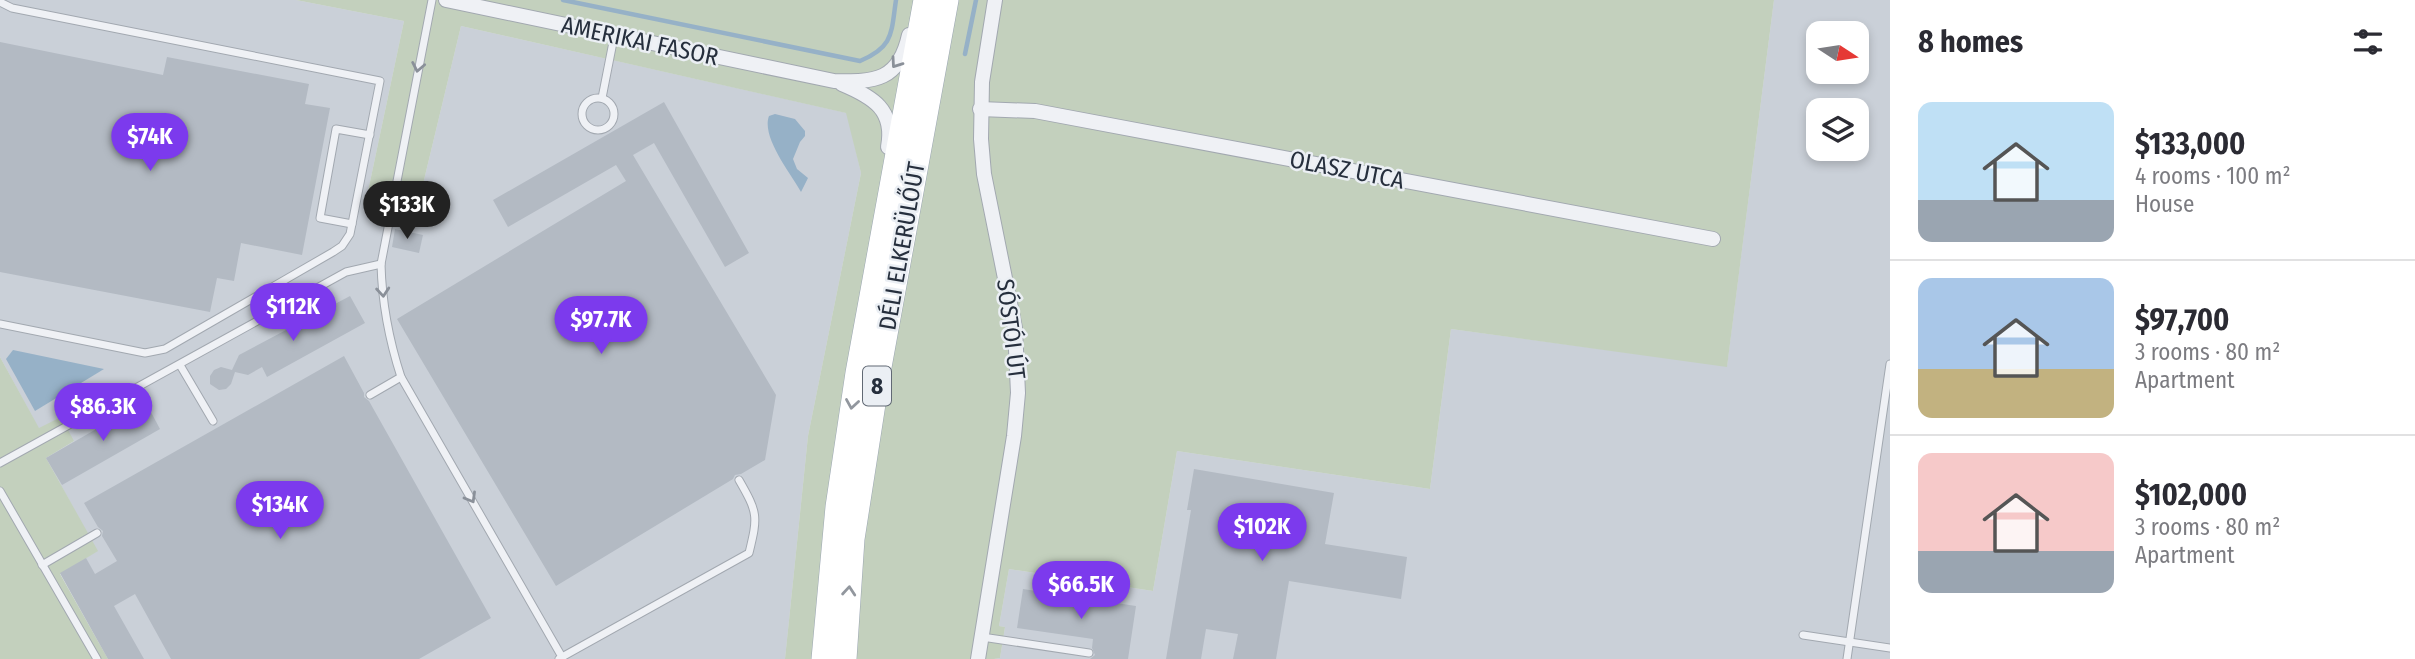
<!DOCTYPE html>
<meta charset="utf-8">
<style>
body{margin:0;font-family:"Fira Sans Condensed",sans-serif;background:#f2f2f3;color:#2b2b33;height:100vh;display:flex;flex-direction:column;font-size:26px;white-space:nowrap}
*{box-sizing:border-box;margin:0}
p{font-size:23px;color:#7c7c81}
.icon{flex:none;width:38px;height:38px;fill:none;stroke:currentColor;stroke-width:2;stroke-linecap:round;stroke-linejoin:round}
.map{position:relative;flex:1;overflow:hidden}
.drawer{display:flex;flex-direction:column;background:#fff;width:525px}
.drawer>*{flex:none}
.needle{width:46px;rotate:102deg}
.buttons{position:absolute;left:1806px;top:21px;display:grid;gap:14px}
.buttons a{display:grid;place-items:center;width:63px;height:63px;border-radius:14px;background:#fff;box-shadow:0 4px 10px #0003;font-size:35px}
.price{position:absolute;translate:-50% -60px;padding:0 16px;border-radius:24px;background:#7c3aed;color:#fff;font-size:23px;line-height:46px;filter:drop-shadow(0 2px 4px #0008)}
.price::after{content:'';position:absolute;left:50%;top:42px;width:21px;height:16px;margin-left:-10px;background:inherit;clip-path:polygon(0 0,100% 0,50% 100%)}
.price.active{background:#222;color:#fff}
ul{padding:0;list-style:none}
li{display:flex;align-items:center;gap:21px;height:175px;padding:0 28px}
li+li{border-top:2px solid #e1e1e2}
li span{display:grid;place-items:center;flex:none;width:196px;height:140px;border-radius:14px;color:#555}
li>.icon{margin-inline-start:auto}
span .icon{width:84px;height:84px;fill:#fffc;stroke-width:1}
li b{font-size:30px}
h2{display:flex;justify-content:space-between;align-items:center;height:84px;padding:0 28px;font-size:30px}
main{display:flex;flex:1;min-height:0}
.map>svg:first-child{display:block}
.built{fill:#cad0d8;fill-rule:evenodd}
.green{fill:#c3d0bd}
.water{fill:#96b1c7}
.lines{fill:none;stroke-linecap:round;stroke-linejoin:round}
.stream{stroke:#96b1c7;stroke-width:4.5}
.building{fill:#b3bac3}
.service-casing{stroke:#a2a8b0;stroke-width:9}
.minor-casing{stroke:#a2a8b0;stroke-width:16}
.primary-casing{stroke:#9ba6b2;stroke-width:24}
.service{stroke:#eff1f5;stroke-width:7}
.minor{stroke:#eff1f5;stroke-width:14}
.primary{stroke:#fff;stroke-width:23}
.oneway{stroke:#8a9099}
.oneway2{stroke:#92979e}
.labels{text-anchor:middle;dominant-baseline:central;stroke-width:5;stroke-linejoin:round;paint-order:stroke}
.shield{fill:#ebeff4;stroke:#616974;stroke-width:2}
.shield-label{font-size:23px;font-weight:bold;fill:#262f3d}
.street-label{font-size:24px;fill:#262f3d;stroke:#ebeff4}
</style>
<main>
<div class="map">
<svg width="1890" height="659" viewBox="0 0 1890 659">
<rect width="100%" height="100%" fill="#dce1e6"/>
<!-- built -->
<g class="built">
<polygon points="0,0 296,0 404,21 367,196 418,205 461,26 847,113 861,173 808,436 785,659 108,659 60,573 97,551 46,458 74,441 39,429 0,357"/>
<path d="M 1774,0 L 1890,0 L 1890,659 L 994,659 L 1000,658 L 1005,627 L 999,626 L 1009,569 L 1153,591 L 1177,451 L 1430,489 L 1451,329 L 1727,366 ZM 1818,33 L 1857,33 L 1857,72 L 1818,72 ZM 1818,110 L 1857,110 L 1857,149 L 1818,149 Z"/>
</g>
<!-- green -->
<g class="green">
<polygon points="296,0 1774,0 1727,367 1451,329 1430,489 1177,451 1153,591 1009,569 999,626 1005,627 1000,658 994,659 785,659 808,436 861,173 846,113 461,26 418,205 367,196 404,21"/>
<polygon points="0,357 39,428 61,417 74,441 46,458 98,551 60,574 108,659 0,659"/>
</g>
<!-- water -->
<g class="water">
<path d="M 775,114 L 795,119 L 805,131 L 805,136 L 800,142 L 793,159 L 797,169 L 808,178 L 801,192 C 791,174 761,137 769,116 Z"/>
<polygon points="13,350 104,369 35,411 6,359"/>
</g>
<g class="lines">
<!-- stream -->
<g class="stream">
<path d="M 563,0 L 860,61 C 894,47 891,33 896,0"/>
<polyline points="965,54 976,0"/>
</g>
</g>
<!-- building -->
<g class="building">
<polygon points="0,42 163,75 167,57 309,84 305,104 330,108 302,255 241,243 234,281 217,278 210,312 0,272"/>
<polygon points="664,102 749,253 725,267 654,143 633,155 776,395 765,460 741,474 735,475 733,479 556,586 397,319 626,181 616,165 508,227 493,200"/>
<polygon points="395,229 423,235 419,253 392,247"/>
<polygon points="350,296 365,323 267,377 262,367 248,375 235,372 231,384 226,389 219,390 210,384 210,376 214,370 221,367 232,370 239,355"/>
<polygon points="344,356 364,393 364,397 369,401 491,618 419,659 171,659 135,594 114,606 144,659 108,659 60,573 86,558 95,574 117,561 102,536 103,531 98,527 84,503"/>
<polygon points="145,401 160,429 62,485 46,458"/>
<polygon points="1194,469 1334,493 1325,544 1407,557 1401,599 1289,581 1276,659 1233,659 1238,634 1206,629 1201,659 1166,659 1191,510 1187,510"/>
<polygon points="1023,589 1136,606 1128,659 1090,659 1095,655 1092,648 1093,639 1017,628"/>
</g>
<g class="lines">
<defs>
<g id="service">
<path d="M 432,0 L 381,264 C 382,303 389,340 401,377 L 562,657 L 559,659"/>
<polyline points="0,2 12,8 380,81 350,234 342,246 333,252 165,349 145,353 0,324"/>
<polyline points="602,98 614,37"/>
<circle cx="598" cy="114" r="16"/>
<polyline points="352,224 320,218 336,129 370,135"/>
<polyline points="180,365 213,421"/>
<polyline points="370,395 401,377"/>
<polyline points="0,463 346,272 381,264"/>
<polyline points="0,491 97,659"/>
<polyline points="42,565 97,533"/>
<polyline points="1803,635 1890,648"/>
<polyline points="982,637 1089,653"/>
<path d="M 562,657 L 749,553 C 758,516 758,513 739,480"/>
<polyline points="1847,659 1890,364"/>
</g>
<g id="minor">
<path d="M 446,0 L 834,81 C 875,82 899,81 909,35"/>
<path d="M 842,84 C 873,97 895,110 888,147"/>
<polyline points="980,109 1035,111 1713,239"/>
<polyline points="978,659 1014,436 1018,393 1015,328 984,174 981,139 982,82 995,0"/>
</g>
<g id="primary">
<polyline points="823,659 837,507 857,373 925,0"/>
<polyline points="845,659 853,539 878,378 947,0"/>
</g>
</defs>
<!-- service casing -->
<use href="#service" class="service-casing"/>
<!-- minor casing -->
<use href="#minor" class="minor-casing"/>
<!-- primary casing -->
<use href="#primary" class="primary-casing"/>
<!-- service -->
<use href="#service" class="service"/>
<!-- minor -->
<use href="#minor" class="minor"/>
<!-- primary -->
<use href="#primary" class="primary"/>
</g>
<!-- one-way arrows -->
<defs><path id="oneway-chevron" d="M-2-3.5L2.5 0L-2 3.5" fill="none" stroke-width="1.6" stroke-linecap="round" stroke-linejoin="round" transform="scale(1.75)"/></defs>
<g class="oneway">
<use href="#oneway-chevron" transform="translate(896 63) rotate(125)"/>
<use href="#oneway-chevron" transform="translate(418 67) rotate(101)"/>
<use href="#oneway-chevron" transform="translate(383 292) rotate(85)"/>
<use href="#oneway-chevron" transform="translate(471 498) rotate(60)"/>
</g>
<g class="oneway2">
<use href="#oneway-chevron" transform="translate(852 404) rotate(99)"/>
<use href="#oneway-chevron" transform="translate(849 591) rotate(-85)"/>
</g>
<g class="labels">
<!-- shield labels -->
<rect class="shield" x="863" y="366.5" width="28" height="39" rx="5"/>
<g class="shield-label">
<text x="877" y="386">8</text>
</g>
<!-- street labels -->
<g class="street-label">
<text transform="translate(640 41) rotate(12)">AMERIKAI FASOR</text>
<text transform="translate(1347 170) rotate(11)">OLASZ UTCA</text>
<text transform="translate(902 246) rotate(-80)">DÉLI ELKERÜLŐÚT</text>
<text transform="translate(1011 329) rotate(83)">SÓSTÓI ÚT</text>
</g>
</g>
</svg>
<div class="buttons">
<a><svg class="needle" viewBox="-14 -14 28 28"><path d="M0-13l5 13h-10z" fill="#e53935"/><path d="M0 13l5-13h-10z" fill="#7c7c81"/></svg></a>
<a><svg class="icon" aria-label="layers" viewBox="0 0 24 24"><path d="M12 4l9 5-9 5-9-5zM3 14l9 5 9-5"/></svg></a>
</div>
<b class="price" style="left:150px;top:173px">$74K</b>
<b class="price active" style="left:407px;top:241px">$133K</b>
<b class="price" style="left:293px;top:343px">$112K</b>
<b class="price" style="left:601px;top:356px">$97.7K</b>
<b class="price" style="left:103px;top:443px">$86.3K</b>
<b class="price" style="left:280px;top:541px">$134K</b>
<b class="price" style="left:1262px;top:563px">$102K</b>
<b class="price" style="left:1081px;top:621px">$66.5K</b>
</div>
<section class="drawer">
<h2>8 homes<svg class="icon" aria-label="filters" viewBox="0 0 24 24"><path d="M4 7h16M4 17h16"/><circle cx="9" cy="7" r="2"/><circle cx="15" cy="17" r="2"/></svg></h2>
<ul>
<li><span style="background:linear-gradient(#bfe0f5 70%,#9aa5b1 0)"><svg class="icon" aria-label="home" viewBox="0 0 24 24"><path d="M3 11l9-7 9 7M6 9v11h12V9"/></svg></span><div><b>$133,000</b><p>4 rooms · 100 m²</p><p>House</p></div></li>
<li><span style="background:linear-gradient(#a9c7e8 65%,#c2b280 0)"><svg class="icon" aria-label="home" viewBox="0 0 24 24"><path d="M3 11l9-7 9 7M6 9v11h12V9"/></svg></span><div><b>$97,700</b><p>3 rooms · 80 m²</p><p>Apartment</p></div></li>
<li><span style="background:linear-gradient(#f6c9c9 70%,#9aa5b1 0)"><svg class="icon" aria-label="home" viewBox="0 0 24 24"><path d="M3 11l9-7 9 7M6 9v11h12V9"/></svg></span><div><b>$102,000</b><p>3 rooms · 80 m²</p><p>Apartment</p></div></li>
</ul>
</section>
</main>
